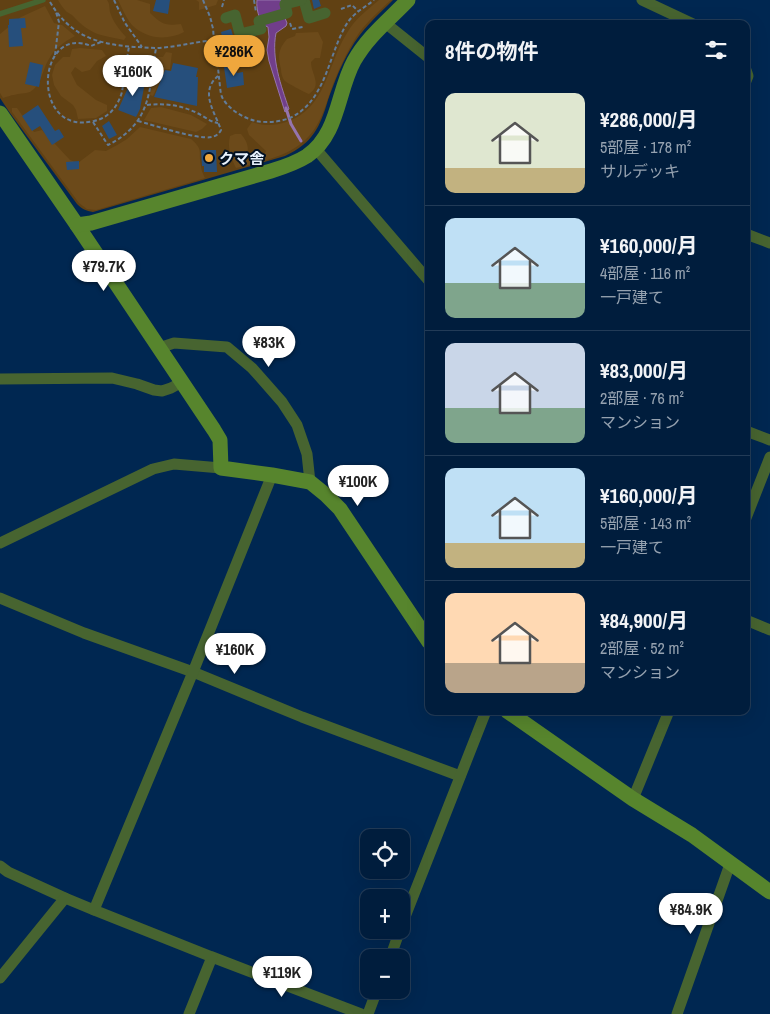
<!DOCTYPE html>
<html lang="ja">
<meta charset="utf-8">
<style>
body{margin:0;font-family:"Archivo Narrow","Noto Sans JP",sans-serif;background:#0a2644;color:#f1f3f6;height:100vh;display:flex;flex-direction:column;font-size:19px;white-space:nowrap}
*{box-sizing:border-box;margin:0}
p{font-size:16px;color:#95a2b0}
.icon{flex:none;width:28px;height:28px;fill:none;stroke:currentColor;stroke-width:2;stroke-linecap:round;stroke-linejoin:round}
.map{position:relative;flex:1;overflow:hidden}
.details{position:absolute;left:425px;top:20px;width:325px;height:695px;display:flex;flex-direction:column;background:#001d3d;border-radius:10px;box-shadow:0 5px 20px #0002,0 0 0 1px #223b57}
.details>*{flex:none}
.tools{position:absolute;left:360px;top:829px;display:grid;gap:10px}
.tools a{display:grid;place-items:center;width:50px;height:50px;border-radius:10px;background:#001d3d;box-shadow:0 5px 20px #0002,0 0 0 1px #223b57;font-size:25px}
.price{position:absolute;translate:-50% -42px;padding:0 11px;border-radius:18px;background:#fff;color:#222;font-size:16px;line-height:32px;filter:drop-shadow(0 1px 2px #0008)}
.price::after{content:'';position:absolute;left:50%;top:30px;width:15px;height:11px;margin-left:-8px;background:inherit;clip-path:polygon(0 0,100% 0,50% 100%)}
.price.on{background:#efa73d;color:#111}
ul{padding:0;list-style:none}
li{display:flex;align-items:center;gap:15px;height:125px;padding:0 20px}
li+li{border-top:1px solid #223b57}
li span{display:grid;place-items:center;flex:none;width:140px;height:100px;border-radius:10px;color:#555}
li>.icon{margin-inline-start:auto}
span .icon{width:60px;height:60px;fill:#fffc;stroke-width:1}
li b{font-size:21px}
h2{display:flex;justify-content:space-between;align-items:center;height:60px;padding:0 20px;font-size:21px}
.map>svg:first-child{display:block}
.green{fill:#614113}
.forest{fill:#6c4a1a}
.water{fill:#713e8b;stroke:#9574ad}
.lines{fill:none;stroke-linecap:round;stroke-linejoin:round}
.stream{stroke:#9574ad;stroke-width:3}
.building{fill:#264f7c}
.path{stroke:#627c99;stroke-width:2;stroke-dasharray:4 2.5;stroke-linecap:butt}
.lane{stroke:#476430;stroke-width:5.5}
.street{stroke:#476430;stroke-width:11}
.secondary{stroke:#57852d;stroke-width:15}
.poi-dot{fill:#efa73d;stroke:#021123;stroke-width:2}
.labels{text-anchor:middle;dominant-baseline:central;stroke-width:4;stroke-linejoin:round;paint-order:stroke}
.poi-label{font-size:15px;font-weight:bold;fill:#e8f2fd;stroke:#021123;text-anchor:start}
</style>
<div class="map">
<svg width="770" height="1014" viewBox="0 0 770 1014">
<rect width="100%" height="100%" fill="#002751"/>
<!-- green -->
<path class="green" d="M 0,0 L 393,0 C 377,16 361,30 350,50 C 341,65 334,83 328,100 C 320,127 313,143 285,156 L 93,212 C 86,211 82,209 77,204 L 10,113 L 0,98 Z"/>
<!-- forest -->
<g class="forest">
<path d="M 58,0 L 107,0 C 110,4 109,7 110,12 C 113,22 119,29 126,37 L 124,40 C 100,35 91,35 74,17 C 72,14 67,13 65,10 C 62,7 60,3 58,0 Z"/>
<path d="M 118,0 L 137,0 L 150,4 L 150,13 C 162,24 164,26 181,24 L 184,32 C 167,41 146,39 132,25 C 126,18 122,8 118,0 Z"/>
<polygon points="196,0 218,0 216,5 199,10 199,2"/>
<path d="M 379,0 L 391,0 C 381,9 367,22 359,33 C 350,46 342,62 336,77 C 327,97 324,120 309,136 C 294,153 275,157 255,164 C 258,159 264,156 266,151 L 249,135 L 247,129 L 252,122 C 263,126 275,126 286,122 C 327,109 327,64 347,33 C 355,19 367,10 379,0 Z"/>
<path d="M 45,6 L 54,23 L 62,25 L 75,36 C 64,42 55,48 49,59 C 42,70 42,85 30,92 C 25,94 19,93 14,95 C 11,95 7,97 3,98 L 0,93 L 0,34 L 21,17 Z"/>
<path d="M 318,32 L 323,42 L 320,58 L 315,58 L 311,62 C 311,74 323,85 309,94 C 306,93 285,82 284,80 C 282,77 281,73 281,69 C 278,55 278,50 287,39 L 295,36 L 296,33 Z"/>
<polygon points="80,48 102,50 106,56 97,61 90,70 82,72 75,67 71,73 77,85 96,100 107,105 107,111 96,118 78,119 76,110 73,105 61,96 54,85 52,75 55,65 63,57 70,57 72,49"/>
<polygon points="166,52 172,53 170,69 165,69 153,96 150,95 157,57 163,57"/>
<polygon points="161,107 191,115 207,124 202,129 196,132 144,120 151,108"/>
<path d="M 12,108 L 17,108 L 34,132 L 42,130 L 70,160 L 78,163 L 95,150 L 106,151 L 119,144 L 127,139 L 140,127 L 191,139 C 204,150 198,152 201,166 C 201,170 203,174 205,178 L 96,210 L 87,209 L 79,203 L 12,112 Z"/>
<path d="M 235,134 L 241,134 C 248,142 249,148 247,158 L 253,164 L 236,168 C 231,158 227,148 230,136 Z"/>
</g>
<!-- water -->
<path class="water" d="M 257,0 L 281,0 L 282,11 L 287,23 L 286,26 L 276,33 C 271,58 281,86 289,109 L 285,112 L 269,61 L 267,50 L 269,37 L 268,27 L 263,25 C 259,18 256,9 257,0 Z"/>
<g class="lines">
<!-- stream -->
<polyline class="stream" points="286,108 291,124 301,141"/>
</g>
<!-- building -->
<g class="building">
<polygon points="156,0 170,0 168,14 153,11"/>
<polygon points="312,0 319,0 321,6 314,9"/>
<polygon points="25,18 26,28 21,28 23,46 9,47 8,25 9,25 9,19"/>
<polygon points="231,29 234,39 238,41 244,41 246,48 236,51 233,38 223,41 221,32"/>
<polygon points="30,62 43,65 39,87 25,84"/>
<polygon points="173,63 198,68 196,77 198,77 197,106 154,97 165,70 171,71"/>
<polygon points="236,65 237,73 243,72 244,85 227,88 224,67"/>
<polygon points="130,76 142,79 141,82 145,82 140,109 136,117 118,110 127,90"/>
<polygon points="38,105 55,131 59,129 64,137 52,145 40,126 32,131 22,116"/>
<polygon points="109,121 117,135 109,139 102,126"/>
<polygon points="201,150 216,150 217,172 204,172 204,166 202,166"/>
<polygon points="79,161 79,169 67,170 66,162"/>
</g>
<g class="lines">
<!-- path -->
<g class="path">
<polyline points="114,0 125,23 142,47"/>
<path d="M 203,0 C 206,8 211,17 212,25 C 214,30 213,35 214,40 C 216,53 218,66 219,78 C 220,84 220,92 222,97 C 228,109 243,118 256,121 C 267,123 279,122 290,118 C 326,101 328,56 346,25 C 354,12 363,9 374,0"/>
<polyline points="254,0 256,12"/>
<path d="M 50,2 C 70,36 97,44 134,47 C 141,47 149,48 157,48 C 176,47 195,42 214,40"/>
<polyline points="222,7 224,0"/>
<polyline points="341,9 352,5 358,11"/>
<polyline points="290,23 292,29 303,27"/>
<path d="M 101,42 L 91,46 C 36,23 30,137 94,121 C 109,118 118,106 122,92 L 129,46"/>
<polyline points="55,55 59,22 56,12"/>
<path d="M 147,105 C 164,103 181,105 197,113 C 204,116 210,122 218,123"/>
<path d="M 138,121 C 153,125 198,140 212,137 C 216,136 219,134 221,130 C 215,112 199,92 218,76"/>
<path d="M 93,122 L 108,145 C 152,123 149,90 156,48"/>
</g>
<!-- lane -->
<polyline class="lane" points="0,14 43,0"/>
<!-- street -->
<g class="street">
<polyline points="304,0 309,18 325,13"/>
<polyline points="642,0 693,24"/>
<polyline points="226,18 235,15 240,34 261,29 259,21 287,13 285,4 301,0"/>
<polyline points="384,22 429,58"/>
<polyline points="746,70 748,76 746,81"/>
<polyline points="316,149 429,281"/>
<polyline points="746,234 770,243"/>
<polyline points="159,348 174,343 227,347 252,368 282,402 297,425 307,454 310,482"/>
<polyline points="0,379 112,378 137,384 154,390 162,391 171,388 182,382"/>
<polyline points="746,431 770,440"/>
<polyline points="746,518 770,457"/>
<polyline points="0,543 153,469 174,464 221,468"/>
<polyline points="0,598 84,633 193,672 302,717 460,776"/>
<polyline points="746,620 770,630"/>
<polyline points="633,799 669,711"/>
<polyline points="0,866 8,872 65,898"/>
<polyline points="401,927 486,711"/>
<polyline points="212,957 361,1014"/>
<polyline points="390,958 400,930"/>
<polyline points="0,978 65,898 94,910"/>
<polyline points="189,1014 212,957 94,910 193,672 272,475"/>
<polyline points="368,1014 377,990"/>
<polyline points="677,1014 730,864"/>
</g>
<!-- secondary -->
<g class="secondary">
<polyline points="0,113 77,225 214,430 220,440 221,468 272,475 310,482 326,495 340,509 429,642"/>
<path d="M 77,225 L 91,223 L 271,171 C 284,167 296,163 307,156 C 339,134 337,92 354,61 C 368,36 389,20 408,0"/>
<polyline points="507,711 633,799 692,835 770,892"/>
</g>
</g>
<!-- markers -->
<circle class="poi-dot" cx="209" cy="158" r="5"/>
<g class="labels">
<!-- poi labels -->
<g class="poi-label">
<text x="219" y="158">クマ舎</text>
</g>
</g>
</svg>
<div class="tools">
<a><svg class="icon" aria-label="locate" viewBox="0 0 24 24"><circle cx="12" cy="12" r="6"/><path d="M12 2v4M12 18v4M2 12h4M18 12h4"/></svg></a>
<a>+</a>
<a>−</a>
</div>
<b class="price on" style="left:234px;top:77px">¥286K</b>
<b class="price" style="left:133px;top:97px">¥160K</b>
<b class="price" style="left:104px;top:292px">¥79.7K</b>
<b class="price" style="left:269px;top:368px">¥83K</b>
<b class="price" style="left:358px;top:507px">¥100K</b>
<b class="price" style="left:235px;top:675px">¥160K</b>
<b class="price" style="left:691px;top:935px">¥84.9K</b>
<b class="price" style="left:282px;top:998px">¥119K</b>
<section class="details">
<h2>8件の物件<svg class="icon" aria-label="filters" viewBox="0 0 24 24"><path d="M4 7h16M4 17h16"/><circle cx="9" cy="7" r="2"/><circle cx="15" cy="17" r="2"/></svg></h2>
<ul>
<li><span style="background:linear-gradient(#dfe7d0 75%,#c2b280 0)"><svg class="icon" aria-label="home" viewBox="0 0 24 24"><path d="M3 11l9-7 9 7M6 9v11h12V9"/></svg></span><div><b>¥286,000/月</b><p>5部屋 · 178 m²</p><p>サルデッキ</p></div></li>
<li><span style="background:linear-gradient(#bfe0f5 65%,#7fa58c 0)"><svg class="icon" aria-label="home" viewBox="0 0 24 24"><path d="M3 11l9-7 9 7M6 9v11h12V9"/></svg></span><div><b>¥160,000/月</b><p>4部屋 · 116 m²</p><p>一戸建て</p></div></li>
<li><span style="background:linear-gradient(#c9d6e8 65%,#7fa58c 0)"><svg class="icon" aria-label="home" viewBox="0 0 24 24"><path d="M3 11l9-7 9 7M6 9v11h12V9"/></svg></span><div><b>¥83,000/月</b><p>2部屋 · 76 m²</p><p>マンション</p></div></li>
<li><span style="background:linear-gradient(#bfe0f5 75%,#c2b280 0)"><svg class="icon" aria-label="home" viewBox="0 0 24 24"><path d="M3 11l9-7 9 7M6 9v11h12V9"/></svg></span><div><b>¥160,000/月</b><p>5部屋 · 143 m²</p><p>一戸建て</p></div></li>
<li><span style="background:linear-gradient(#ffd9b3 70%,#b9a48a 0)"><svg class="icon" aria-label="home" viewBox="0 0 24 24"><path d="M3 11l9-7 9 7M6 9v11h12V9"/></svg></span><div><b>¥84,900/月</b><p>2部屋 · 52 m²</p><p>マンション</p></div></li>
</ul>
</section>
</div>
